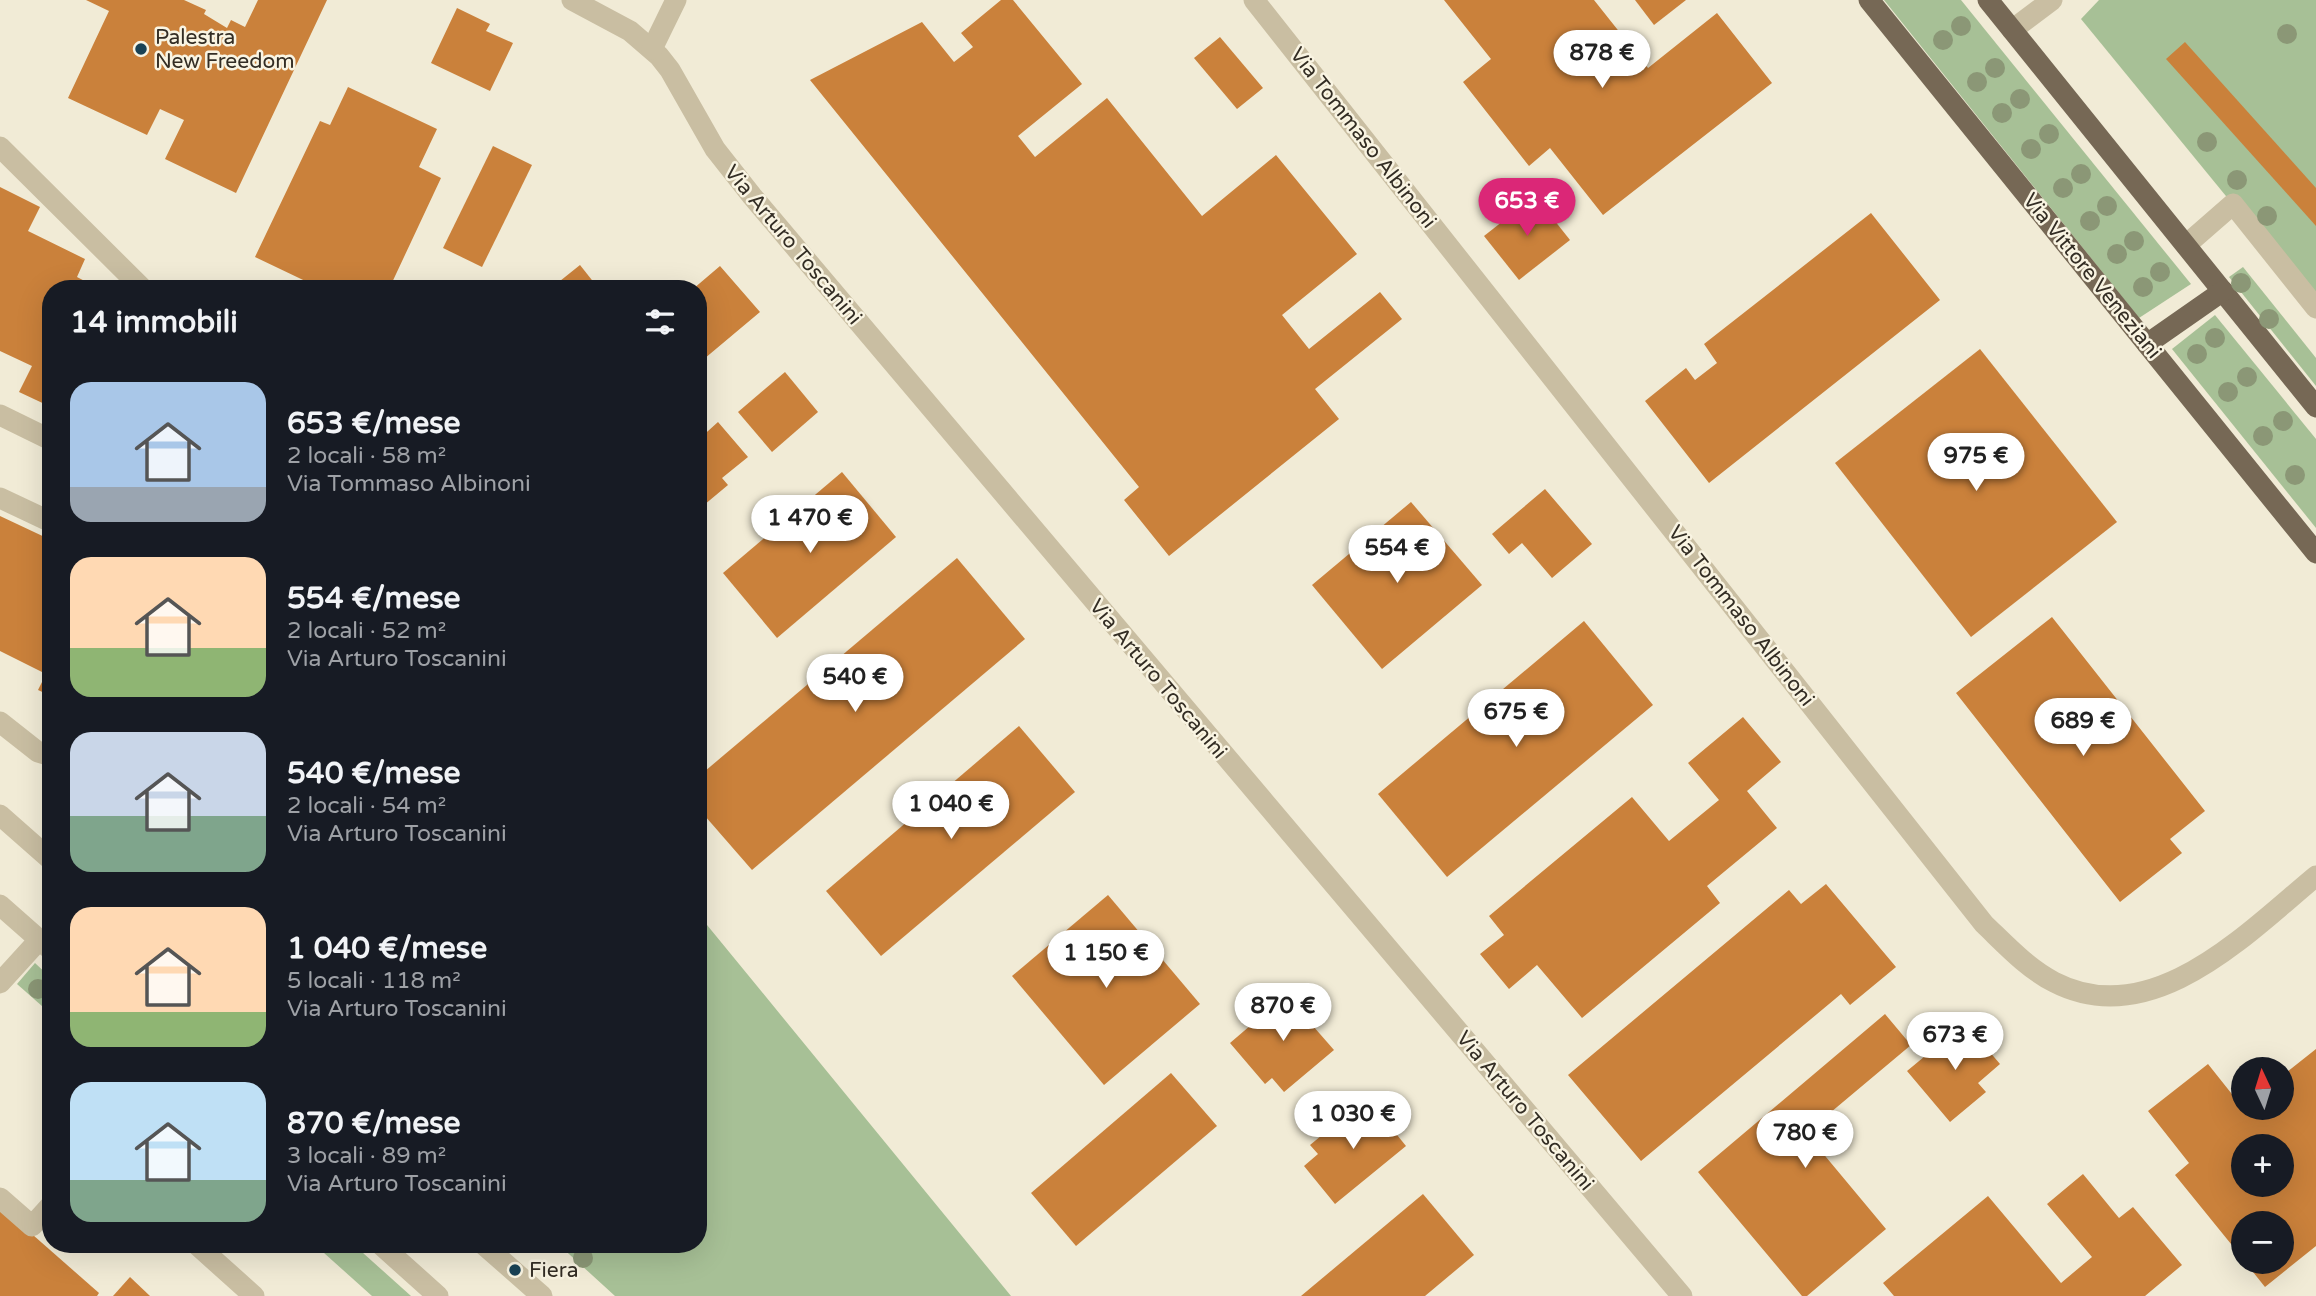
<!DOCTYPE html>
<html lang="it">
<meta charset="utf-8">
<style>
body{margin:0;font-family:"Varela Round",sans-serif;background:#242831;color:#f1f3f6;height:100vh;display:flex;flex-direction:column;font-size:26px;white-space:nowrap}
*{box-sizing:border-box;margin:0}
p{font-size:23px;color:#9ea1a6}
.icon{flex:none;width:38px;height:38px;fill:none;stroke:currentColor;stroke-width:2;stroke-linecap:round;stroke-linejoin:round}
.map{position:relative;flex:1;overflow:hidden}
.drawer{position:absolute;left:42px;top:280px;width:665px;height:973px;display:flex;flex-direction:column;background:#171b24;border-radius:28px;box-shadow:0 7px 28px #0002}
.drawer>*{flex:none}
.needle{width:46px;rotate:356deg}
.buttons{position:absolute;left:2231px;top:1057px;display:grid;gap:14px}
.buttons a{display:grid;place-items:center;width:63px;height:63px;border-radius:50%;background:#171b24;box-shadow:0 7px 28px #0002;font-size:35px}
.price{position:absolute;translate:-50% -60px;padding:0 16px;border-radius:24px;background:#fff;color:#222;font-size:23px;line-height:46px;filter:drop-shadow(0 2px 4px #0008)}
.price::after{content:'';position:absolute;left:50%;top:42px;width:21px;height:16px;margin-left:-10px;background:inherit;clip-path:polygon(0 0,100% 0,50% 100%)}
.price.current{background:#db2777;color:#fff}
ul{padding:0;list-style:none}
li{display:flex;align-items:center;gap:21px;height:175px;padding:0 28px}
li span{display:grid;place-items:center;flex:none;width:196px;height:140px;border-radius:21px;color:#555}
li>.icon{margin-inline-start:auto}
span .icon{width:84px;height:84px;fill:#fffc;stroke-width:1}
li b{font-size:30px}
h2{display:flex;justify-content:space-between;align-items:center;height:84px;padding:0 28px;font-size:30px}
.map>svg:first-child{display:block}
.green{fill:#a7c096}
.building{fill:#ca813b;fill-rule:evenodd}
.lines{fill:none;stroke-linecap:round;stroke-linejoin:round}
.minor{stroke:#c9bea2;stroke-width:21}
.major{stroke:#766855;stroke-width:21}
.tree{fill:#8b9776}
.poi-dot{fill:#194255;stroke:#f9f4e2;stroke-width:2.5}
.labels{text-anchor:middle;dominant-baseline:central;stroke-width:5;stroke-linejoin:round;paint-order:stroke}
.poi-label{font-size:21px;fill:#332d24;stroke:#f9f4e2;text-anchor:start}
.street-label{font-size:21px;fill:#332d24;stroke:#f9f4e2}
</style>
<div class="map">
<svg width="2316" height="1296" viewBox="0 0 2316 1296">
<rect width="100%" height="100%" fill="#f1ebd6"/>
<!-- green -->
<g class="green">
<polygon points="1884,0 1961,0 2191,284 2139,318"/>
<polygon points="2099,0 2316,0 2316,306 2081,19"/>
<polygon points="2243,267 2316,358 2316,386 2229,277"/>
<polygon points="2215,315 2316,439 2316,528 2172,349"/>
<polygon points="698,914 1011,1296 615,1296 558,1244 698,1244"/>
<polygon points="35,963 51,978 51,1014 17,984"/>
<polygon points="314,1244 353,1244 411,1296 372,1296"/>
</g>
<!-- building -->
<g class="building">
<polygon points="86,0 184,0 206,10 204,14 227,28 231,20 245,27 258,0 327,0 236,193 165,159 184,120 160,109 147,135 68,98 109,11"/>
<polygon points="1001,0 1013,0 1082,84 1018,136 1035,157 1107,98 1202,216 1276,155 1357,254 1282,315 1309,349 1380,292 1402,319 1315,389 1339,419 1169,556 1124,500 1139,487 810,80 922,22 954,62 973,47 961,33"/>
<polygon points="1444,0 1594,0 1648,68 1717,13 1772,83 1603,215 1550,148 1529,166 1463,82 1491,59"/>
<polygon points="1635,0 1686,0 1654,25"/>
<polygon points="457,8 490,24 486,31 513,43 490,91 431,63"/>
<polygon points="1220,37 1263,88 1237,109 1194,58"/>
<polygon points="2185,42 2316,188 2316,226 2166,59"/>
<polygon points="348,87 437,129 419,167 441,178 389,289 322,289 255,257 320,121 330,125"/>
<polygon points="493,146 532,165 482,267 443,248"/>
<polygon points="0,187 40,207 28,231 85,259 77,277 100,289 51,289 51,407 19,392 32,366 0,351"/>
<polygon points="1535,196 1570,240 1519,280 1484,236"/>
<polygon points="1871,213 1940,300 1709,483 1645,401 1686,368 1695,380 1717,363 1704,344"/>
<polygon points="580,265 599,289 550,289"/>
<polygon points="720,266 760,312 698,364 698,289 693,289"/>
<polygon points="1980,349 2117,522 1971,637 1835,463"/>
<polygon points="785,372 818,412 772,452 738,412"/>
<polygon points="718,422 748,457 722,478 728,485 698,510 698,440"/>
<polygon points="842,472 896,537 777,638 723,573"/>
<polygon points="1545,489 1592,544 1552,578 1522,543 1509,554 1492,534"/>
<polygon points="1411,502 1482,585 1382,669 1312,585"/>
<polygon points="0,516 51,540 51,696 38,690 46,674 0,651"/>
<polygon points="957,558 1025,639 752,870 698,808 698,777"/>
<polygon points="2052,617 2205,811 2170,839 2182,853 2120,902 1956,693"/>
<polygon points="1584,621 1653,705 1447,877 1378,794"/>
<polygon points="1743,717 1781,762 1747,791 1777,828 1707,886 1720,903 1582,1018 1537,965 1509,989 1480,954 1504,935 1489,916 1632,797 1669,841 1719,800 1688,763"/>
<polygon points="1019,726 1075,792 881,956 826,891"/>
<polygon points="1826,884 1896,967 1850,1005 1841,994 1641,1161 1568,1075 1789,890 1801,904"/>
<polygon points="1108,895 1200,1004 1104,1085 1012,976"/>
<polygon points="1293,989 1320,1021 1313,1026 1334,1050 1284,1092 1272,1078 1265,1084 1230,1043"/>
<polygon points="1885,1014 1911,1045 1806,1133 1886,1229 1807,1296 1802,1296 1698,1172"/>
<polygon points="1965,1023 2000,1064 1978,1083 1986,1092 1950,1122 1907,1071"/>
<path d="M 2316,1049 L 2316,1246 L 2265,1287 L 2245,1262 L 2282,1262 L 2282,1223 L 2244,1223 L 2244,1260 L 2175,1175 L 2189,1163 L 2148,1111 L 2208,1064 L 2243,1108 L 2282,1108 L 2282,1076 ZM 2244,1146 L 2282,1146 L 2282,1185 L 2244,1185 Z"/>
<polygon points="1171,1073 1217,1126 1076,1246 1031,1193"/>
<polygon points="1367,1098 1406,1146 1335,1204 1304,1166 1318,1154 1310,1145"/>
<polygon points="2083,1174 2119,1218 2133,1207 2182,1265 2145,1296 1894,1296 1883,1283 1988,1196 2061,1283 2092,1257 2047,1204"/>
<polygon points="1423,1194 1474,1255 1425,1296 1301,1296"/>
<polygon points="0,1206 99,1293 97,1296 0,1296"/>
<polygon points="130,1277 150,1296 113,1296"/>
</g>
<g class="lines">
<!-- minor -->
<g class="minor">
<polyline points="572,0 630,31 659,56 670,70 715,149 752,196 1682,1296"/>
<path d="M 1254,0 L 1984,924 C 2006,945 2027,968 2054,982 C 2152,1033 2247,933 2316,876"/>
<polyline points="2012,30 2052,0"/>
<polyline points="652,49 676,0"/>
<polyline points="0,147 143,289"/>
<polyline points="2186,245 2233,204 2316,308"/>
<polyline points="0,415 51,440"/>
<polyline points="0,498 51,522"/>
<polyline points="0,722 38,752 51,756"/>
<polyline points="0,815 51,860"/>
<polyline points="0,905 51,950"/>
<polyline points="0,983 39,940"/>
<polyline points="0,1198 32,1226 51,1205"/>
<polyline points="196,1244 254,1296"/>
<polyline points="380,1244 438,1296"/>
<polyline points="483,1244 542,1296"/>
</g>
<!-- major -->
<g class="major">
<polyline points="1869,0 2316,553"/>
<polyline points="1988,0 2316,407"/>
<polyline points="2147,344 2223,291"/>
</g>
</g>
<!-- trees -->
<g class="tree">
<circle cx="1961" cy="26" r="10"/>
<circle cx="2287" cy="34" r="10"/>
<circle cx="1943" cy="40" r="10"/>
<circle cx="1995" cy="68" r="10"/>
<circle cx="1977" cy="82" r="10"/>
<circle cx="2020" cy="99" r="10"/>
<circle cx="2002" cy="113" r="10"/>
<circle cx="2049" cy="134" r="10"/>
<circle cx="2207" cy="142" r="10"/>
<circle cx="2031" cy="149" r="10"/>
<circle cx="2081" cy="174" r="10"/>
<circle cx="2237" cy="180" r="10"/>
<circle cx="2063" cy="188" r="10"/>
<circle cx="2107" cy="206" r="10"/>
<circle cx="2267" cy="216" r="10"/>
<circle cx="2090" cy="221" r="10"/>
<circle cx="2134" cy="241" r="10"/>
<circle cx="2117" cy="254" r="10"/>
<circle cx="2160" cy="272" r="10"/>
<circle cx="2241" cy="283" r="10"/>
<circle cx="2143" cy="287" r="10"/>
<circle cx="2269" cy="319" r="10"/>
<circle cx="2215" cy="338" r="10"/>
<circle cx="2197" cy="354" r="10"/>
<circle cx="2247" cy="377" r="10"/>
<circle cx="2228" cy="392" r="10"/>
<circle cx="2283" cy="421" r="10"/>
<circle cx="2263" cy="436" r="10"/>
<circle cx="2295" cy="475" r="10"/>
<circle cx="38" cy="989" r="10"/>
<circle cx="583" cy="1258" r="10"/>
</g>
<!-- markers -->
<g class="poi-dot">
<circle cx="141" cy="49" r="7"/>
<circle cx="515" cy="1270" r="7"/>
</g>
<g class="labels">
<!-- poi labels -->
<g class="poi-label">
<text x="155" y="37">Palestra<tspan x="155" dy="24">New Freedom</tspan></text>
<text x="529" y="1270">Fiera</text>
</g>
<!-- street labels -->
<g class="street-label">
<text transform="translate(1363 138) rotate(52)">Via Tommaso Albinoni</text>
<text transform="translate(793 245) rotate(50)">Via Arturo Toscanini</text>
<text transform="translate(2092 276) rotate(51)">Via Vittore Veneziani</text>
<text transform="translate(1741 616) rotate(52)">Via Tommaso Albinoni</text>
<text transform="translate(1158 679) rotate(50)">Via Arturo Toscanini</text>
<text transform="translate(1525 1111) rotate(50)">Via Arturo Toscanini</text>
</g>
</g>
</svg>
<div class="buttons">
<a><svg class="needle" viewBox="-14 -14 28 28"><path d="M0-13l5 13h-10z" fill="#e53935"/><path d="M0 13l5-13h-10z" fill="#9ea1a6"/></svg></a>
<a>+</a>
<a>−</a>
</div>
<b class="price" style="left:1602px;top:90px">878 €</b>
<b class="price current" style="left:1527px;top:238px">653 €</b>
<b class="price" style="left:1976px;top:493px">975 €</b>
<b class="price" style="left:810px;top:555px">1 470 €</b>
<b class="price" style="left:1397px;top:585px">554 €</b>
<b class="price" style="left:855px;top:714px">540 €</b>
<b class="price" style="left:1516px;top:749px">675 €</b>
<b class="price" style="left:2083px;top:758px">689 €</b>
<b class="price" style="left:951px;top:841px">1 040 €</b>
<b class="price" style="left:1106px;top:990px">1 150 €</b>
<b class="price" style="left:1283px;top:1043px">870 €</b>
<b class="price" style="left:1955px;top:1072px">673 €</b>
<b class="price" style="left:1353px;top:1151px">1 030 €</b>
<b class="price" style="left:1805px;top:1170px">780 €</b>
<section class="drawer">
<h2>14 immobili<svg class="icon" aria-label="filters" viewBox="0 0 24 24"><path d="M4 7h16M4 17h16"/><circle cx="9" cy="7" r="2"/><circle cx="15" cy="17" r="2"/></svg></h2>
<ul>
<li><span style="background:linear-gradient(#a9c7e8 75%,#9aa5b1 0)"><svg class="icon" aria-label="home" viewBox="0 0 24 24"><path d="M3 11l9-7 9 7M6 9v11h12V9"/></svg></span><div><b>653 €/mese</b><p>2 locali · 58 m²</p><p>Via Tommaso Albinoni</p></div></li>
<li><span style="background:linear-gradient(#ffd9b3 65%,#8fb573 0)"><svg class="icon" aria-label="home" viewBox="0 0 24 24"><path d="M3 11l9-7 9 7M6 9v11h12V9"/></svg></span><div><b>554 €/mese</b><p>2 locali · 52 m²</p><p>Via Arturo Toscanini</p></div></li>
<li><span style="background:linear-gradient(#c9d6e8 60%,#7fa58c 0)"><svg class="icon" aria-label="home" viewBox="0 0 24 24"><path d="M3 11l9-7 9 7M6 9v11h12V9"/></svg></span><div><b>540 €/mese</b><p>2 locali · 54 m²</p><p>Via Arturo Toscanini</p></div></li>
<li><span style="background:linear-gradient(#ffd9b3 75%,#8fb573 0)"><svg class="icon" aria-label="home" viewBox="0 0 24 24"><path d="M3 11l9-7 9 7M6 9v11h12V9"/></svg></span><div><b>1 040 €/mese</b><p>5 locali · 118 m²</p><p>Via Arturo Toscanini</p></div></li>
<li><span style="background:linear-gradient(#bfe0f5 70%,#7fa58c 0)"><svg class="icon" aria-label="home" viewBox="0 0 24 24"><path d="M3 11l9-7 9 7M6 9v11h12V9"/></svg></span><div><b>870 €/mese</b><p>3 locali · 89 m²</p><p>Via Arturo Toscanini</p></div></li>
</ul>
</section>
</div>
